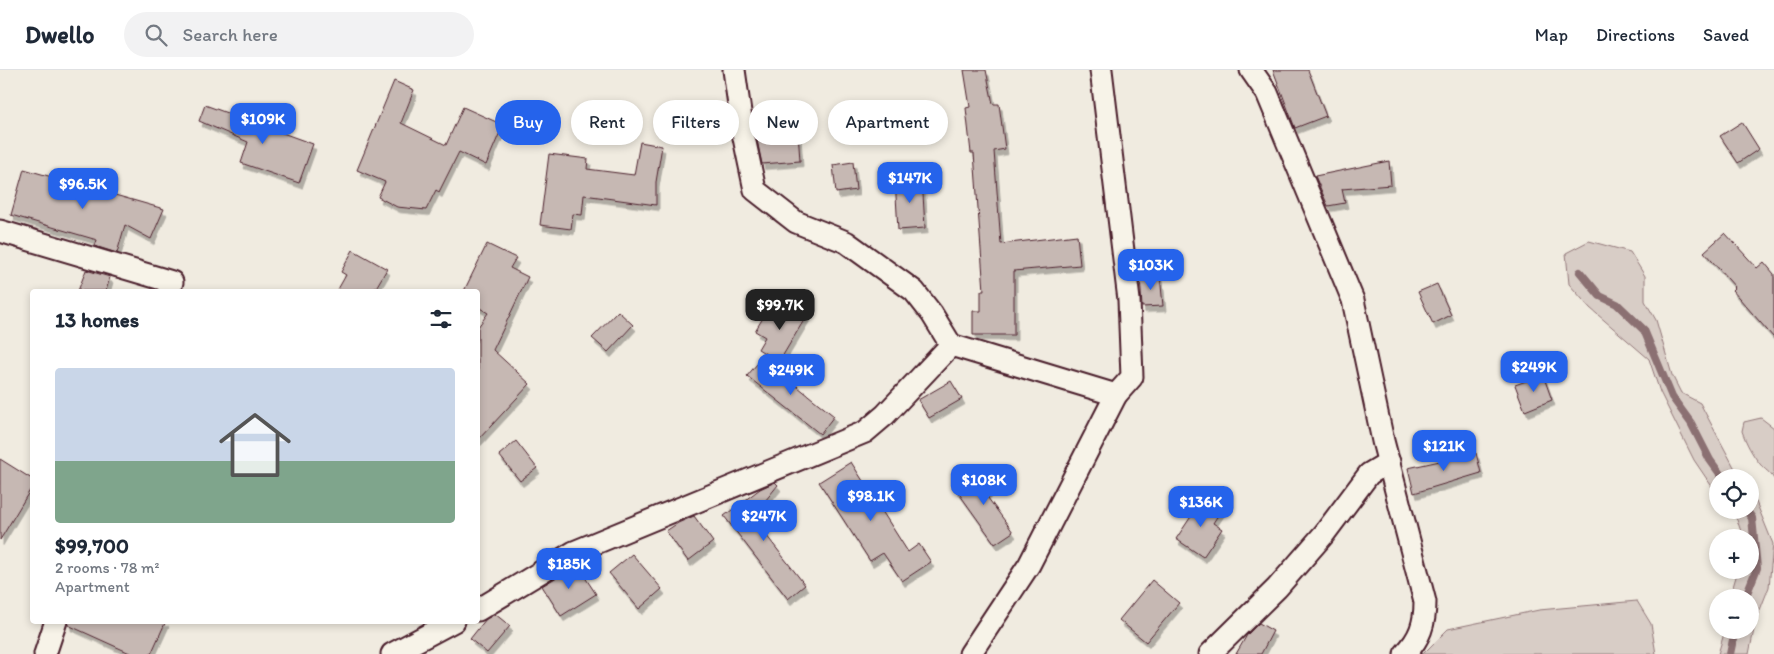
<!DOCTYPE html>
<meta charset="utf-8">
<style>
body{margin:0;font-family:Itim,sans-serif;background:#f2f2f3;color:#1f2937;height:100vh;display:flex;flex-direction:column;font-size:19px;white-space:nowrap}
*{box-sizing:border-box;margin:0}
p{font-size:16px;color:#747a83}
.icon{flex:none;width:28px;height:28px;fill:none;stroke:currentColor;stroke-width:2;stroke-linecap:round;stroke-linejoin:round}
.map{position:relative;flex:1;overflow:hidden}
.side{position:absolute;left:30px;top:219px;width:450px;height:335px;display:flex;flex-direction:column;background:#fff;border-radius:5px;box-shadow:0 2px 8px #0003}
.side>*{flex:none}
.banner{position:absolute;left:495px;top:30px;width:475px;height:45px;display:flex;gap:10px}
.buttons{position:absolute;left:1709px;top:399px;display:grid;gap:10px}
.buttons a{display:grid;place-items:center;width:50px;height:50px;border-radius:50%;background:#fff;box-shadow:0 2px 8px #0003;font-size:25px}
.price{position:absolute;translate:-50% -42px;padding:0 11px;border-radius:10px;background:#2563eb;color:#fff;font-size:16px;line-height:32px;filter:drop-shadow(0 1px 2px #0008)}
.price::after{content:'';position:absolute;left:50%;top:30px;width:15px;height:11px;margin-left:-8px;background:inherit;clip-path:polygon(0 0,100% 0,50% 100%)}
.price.selected{background:#222;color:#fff}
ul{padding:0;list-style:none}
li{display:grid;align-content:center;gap:10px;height:265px;padding:0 25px}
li+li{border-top:1px solid #e0e1e3}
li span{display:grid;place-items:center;height:155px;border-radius:5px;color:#555}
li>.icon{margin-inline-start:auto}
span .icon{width:90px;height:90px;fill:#fffc;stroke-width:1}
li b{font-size:21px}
h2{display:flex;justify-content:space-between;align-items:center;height:60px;padding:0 25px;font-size:21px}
.pill{padding:0 18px;border-radius:22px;background:#fff;box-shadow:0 2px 8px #0003;font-size:18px;line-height:45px}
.pill.selected{background:#2563eb;color:#fff}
header{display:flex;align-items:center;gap:30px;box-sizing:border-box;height:70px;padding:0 25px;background:#fff;border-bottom:1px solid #e0e1e3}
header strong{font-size:24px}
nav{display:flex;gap:28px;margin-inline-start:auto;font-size:18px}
.search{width:350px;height:45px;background:#f2f2f3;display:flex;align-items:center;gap:12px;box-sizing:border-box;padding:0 18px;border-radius:28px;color:#747a83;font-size:19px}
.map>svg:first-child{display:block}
.green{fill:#d8cdc6;stroke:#917678}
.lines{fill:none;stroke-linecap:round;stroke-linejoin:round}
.stream{stroke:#8b6f72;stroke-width:8}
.building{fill:#c6b8b3;stroke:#4a1f2b;filter:url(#shadow)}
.street-casing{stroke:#4a1f2b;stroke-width:25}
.street{stroke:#f7f3e8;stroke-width:21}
</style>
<header>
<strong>Dwello</strong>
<div class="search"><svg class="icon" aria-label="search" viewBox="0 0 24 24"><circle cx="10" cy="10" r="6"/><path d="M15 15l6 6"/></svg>Search here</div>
<nav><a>Map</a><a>Directions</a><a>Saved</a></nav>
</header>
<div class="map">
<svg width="1774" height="584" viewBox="0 0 1774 584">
<defs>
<filter id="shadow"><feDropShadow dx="3" dy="5.5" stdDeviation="0" flood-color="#0004"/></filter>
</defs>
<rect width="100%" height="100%" fill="#f0ebe0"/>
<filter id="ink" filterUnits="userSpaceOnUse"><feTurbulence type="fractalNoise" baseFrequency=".02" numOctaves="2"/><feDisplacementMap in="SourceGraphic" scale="10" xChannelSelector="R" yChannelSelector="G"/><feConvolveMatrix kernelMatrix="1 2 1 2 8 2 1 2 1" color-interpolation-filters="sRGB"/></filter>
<g filter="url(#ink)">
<!-- green -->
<g class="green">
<polygon points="1589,171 1630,182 1645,206 1645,231 1656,250 1672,305 1681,323 1700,333 1734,397 1742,407 1718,408 1717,424 1694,390 1660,322 1649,289 1590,238 1569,214 1566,183"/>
<path d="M 1761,348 L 1774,358 L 1774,409 C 1770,402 1765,400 1760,394 C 1752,384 1746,373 1742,361 L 1744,352 Z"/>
<polygon points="1750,417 1773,474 1769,517 1756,550 1749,584 1718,584 1725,560 1750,560 1750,528 1730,527 1738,500 1750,500 1750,468 1743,467 1737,450 1730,440 1750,440"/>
<polygon points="1637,531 1651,554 1656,584 1423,584 1448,559 1539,540"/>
</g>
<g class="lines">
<!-- stream -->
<g class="stream">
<polyline points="1580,202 1600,226 1617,234 1644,260 1672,327 1691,353 1710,390 1723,408"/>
<polyline points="1745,528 1757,498 1752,448 1746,440"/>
<polyline points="1730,584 1735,560"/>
</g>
</g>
<!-- building -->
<g class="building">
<polygon points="964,0 986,0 993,34 999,34 1005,79 994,81 1001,174 1077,165 1080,195 1014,201 1014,265 973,265 973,241 981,241 981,221 984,221 974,83 971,83 966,38 970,37"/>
<polygon points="1273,0 1308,0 1326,46 1295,58"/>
<polygon points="394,11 414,20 401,53 446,75 463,37 503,55 486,95 459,82 439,122 436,120 426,140 397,137 378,127 385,112 357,100"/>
<polygon points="205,35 313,74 299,113 241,93 248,72 199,51"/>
<polygon points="1742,52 1759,79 1738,93 1720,66"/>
<polygon points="798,62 800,91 762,94 756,65"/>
<polygon points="640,72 662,76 656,112 656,135 584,125 582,145 573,144 571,159 540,155 549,84 588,89 587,99 634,105"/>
<polygon points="1389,91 1391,115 1342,119 1345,133 1328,136 1315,106"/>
<polygon points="853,92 856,120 836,123 833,95"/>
<polygon points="24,99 164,139 151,169 125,155 117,183 95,176 97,170 11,145"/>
<polygon points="922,107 925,158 898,160 895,109"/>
<polygon points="1725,163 1757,198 1764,192 1774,204 1774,268 1732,220 1735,217 1704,182"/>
<polygon points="487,174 516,188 510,198 528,207 493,280 530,314 478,370 478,257 488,243 478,237 478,221 464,221"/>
<polygon points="353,180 387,199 374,221 337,221 346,205 341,202"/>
<polygon points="86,200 110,207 106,221 78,221"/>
<polygon points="1160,205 1163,236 1142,237 1140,206"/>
<polygon points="1437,214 1451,245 1433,254 1418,222"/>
<polygon points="786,233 807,245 779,292 758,279 765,267 755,261 766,243 776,249"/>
<polygon points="618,241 633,255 608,282 592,268"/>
<polygon points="762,288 834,346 820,364 747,306"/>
<polygon points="1543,305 1552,330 1525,341 1515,315"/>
<polygon points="951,311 962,329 929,348 918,330"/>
<polygon points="516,371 537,398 520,411 499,385"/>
<polygon points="1476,383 1481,403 1414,423 1408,398"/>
<polygon points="0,389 32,409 32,417 0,470"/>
<polygon points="851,392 908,482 919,474 931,492 902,511 883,483 870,491 819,412"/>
<polygon points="982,399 995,417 985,424 1013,462 995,474 955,418"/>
<polygon points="775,412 778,415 740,462 756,452 805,515 788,529 724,446 760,419"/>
<polygon points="1204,427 1222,439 1213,453 1222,459 1203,487 1176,469"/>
<polygon points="694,446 713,472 688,491 666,461 678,453"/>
<polygon points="632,484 662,519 639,539 609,503"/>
<polygon points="577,495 596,524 561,546 542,516"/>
<polygon points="1152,510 1179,533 1146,572 1119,550"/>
<polygon points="495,544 510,556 487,583 470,569 486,549"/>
<polygon points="68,551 166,551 151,584 132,584 68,555"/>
<polygon points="1259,553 1273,561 1261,584 1236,584 1247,565"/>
</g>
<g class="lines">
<defs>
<g id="street">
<polyline points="734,0 743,63 755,120 796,152 846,172 914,221 932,244 951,275 1116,325"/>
<path d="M 1251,0 L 1267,23 L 1353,230 L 1383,371 L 1425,532 C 1425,554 1420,568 1405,584"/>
<polyline points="0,161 172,212 169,221"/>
<polyline points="478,540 574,482 865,362 885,345 951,275"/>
<polyline points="45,584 56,551"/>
<polyline points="392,584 454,551"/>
<polyline points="970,584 1029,495 1116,325 1132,307 1129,230 1101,0"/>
<polyline points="1210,584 1277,518 1324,464 1369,404 1389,392"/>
</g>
</defs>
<!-- street casing -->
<use href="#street" class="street-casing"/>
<!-- street -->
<use href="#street" class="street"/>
</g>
</g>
</svg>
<div class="buttons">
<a><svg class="icon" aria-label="locate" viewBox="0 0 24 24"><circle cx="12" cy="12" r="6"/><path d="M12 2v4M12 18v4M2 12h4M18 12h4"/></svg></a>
<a>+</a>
<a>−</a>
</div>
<b class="price" style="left:263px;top:75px">$109K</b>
<b class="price" style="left:910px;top:134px">$147K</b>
<b class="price" style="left:83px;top:140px">$96.5K</b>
<b class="price" style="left:1151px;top:221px">$103K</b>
<b class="price selected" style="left:780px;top:261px">$99.7K</b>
<b class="price" style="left:1534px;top:323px">$249K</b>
<b class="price" style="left:791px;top:326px">$249K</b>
<b class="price" style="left:1444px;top:402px">$121K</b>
<b class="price" style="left:984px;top:436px">$108K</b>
<b class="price" style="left:871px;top:452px">$98.1K</b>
<b class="price" style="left:1201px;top:458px">$136K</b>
<b class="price" style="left:764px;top:472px">$247K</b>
<b class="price" style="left:569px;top:520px">$185K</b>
<div class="banner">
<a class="pill selected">Buy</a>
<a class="pill">Rent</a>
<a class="pill">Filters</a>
<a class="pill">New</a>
<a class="pill">Apartment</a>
</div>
<section class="side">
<h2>13 homes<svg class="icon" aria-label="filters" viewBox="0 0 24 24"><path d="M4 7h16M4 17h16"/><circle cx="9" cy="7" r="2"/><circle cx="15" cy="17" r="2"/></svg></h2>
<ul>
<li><span style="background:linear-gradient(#c9d6e8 60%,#7fa58c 0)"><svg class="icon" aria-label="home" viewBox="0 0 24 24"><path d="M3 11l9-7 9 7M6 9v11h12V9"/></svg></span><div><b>$99,700</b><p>2 rooms · 78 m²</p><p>Apartment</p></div></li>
</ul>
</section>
</div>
